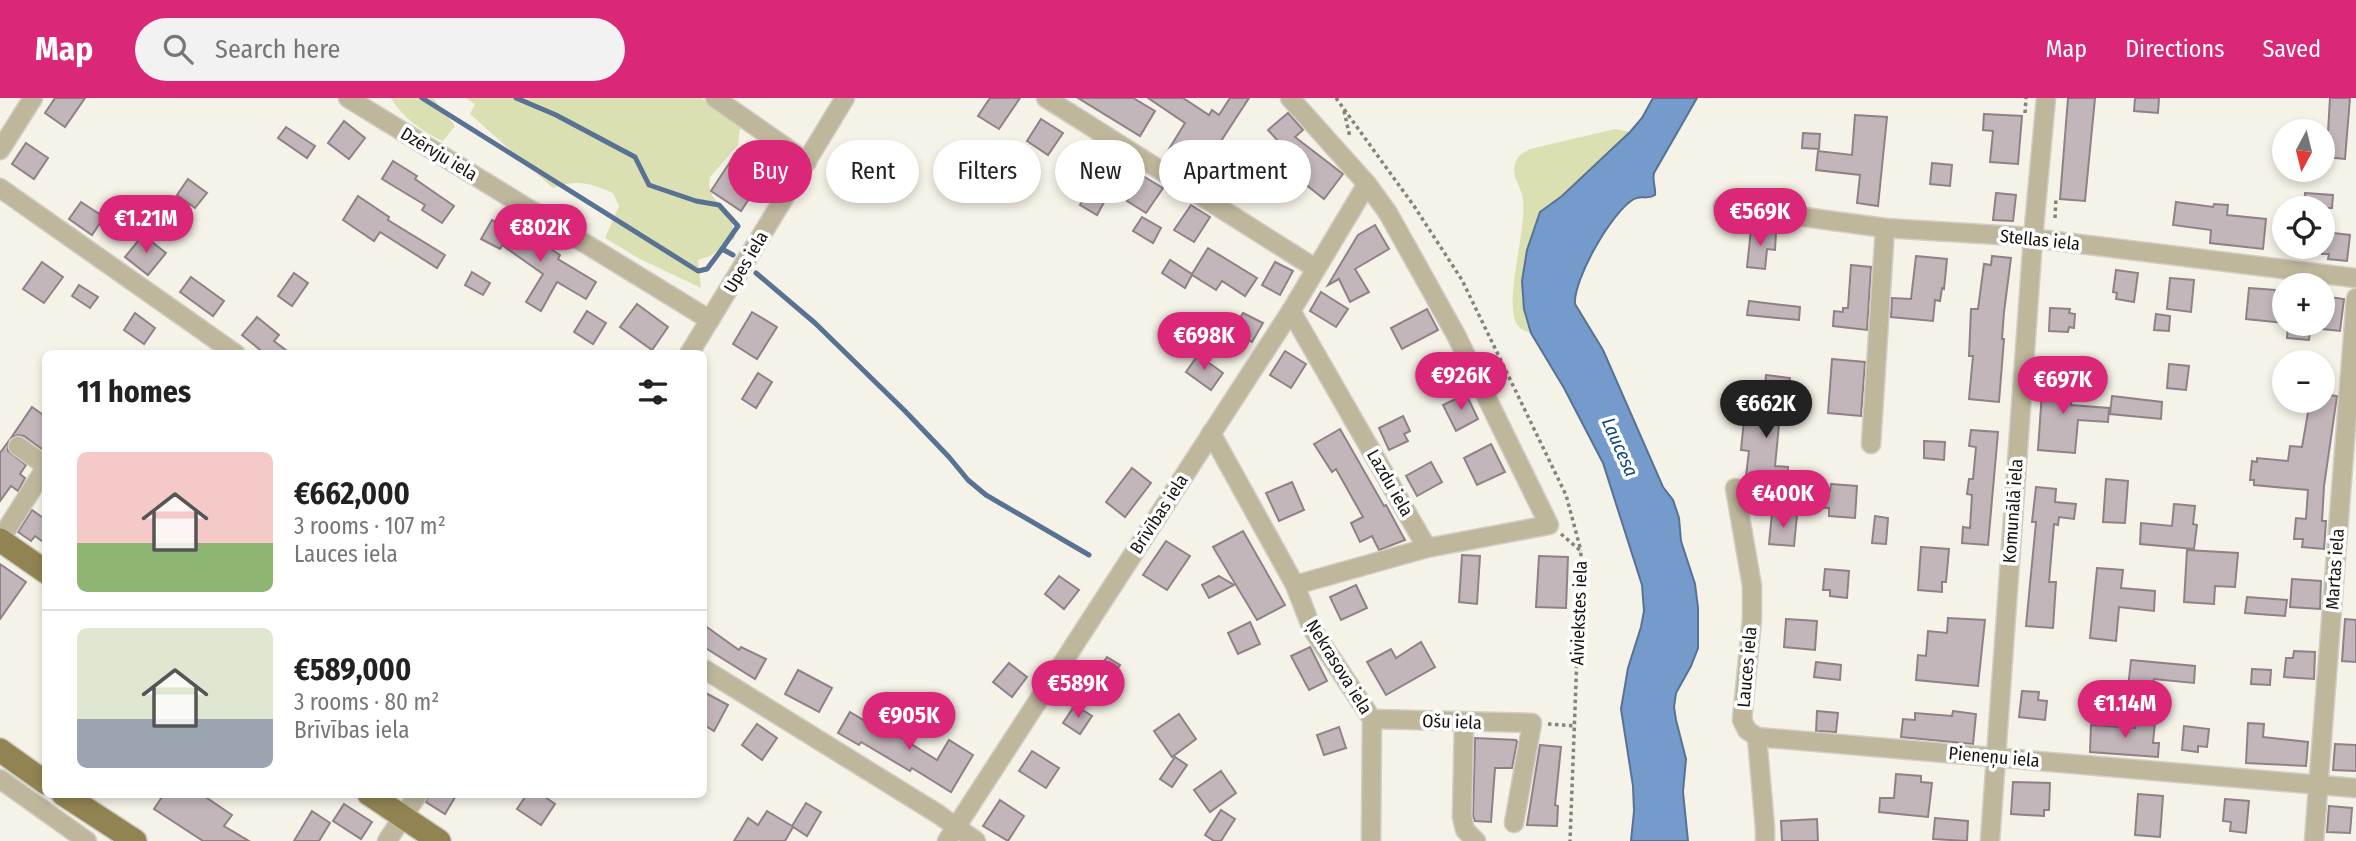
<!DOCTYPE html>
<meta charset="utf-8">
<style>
body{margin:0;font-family:"Fira Sans Condensed",sans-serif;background:#f2f2f2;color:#222;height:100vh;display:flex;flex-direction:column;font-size:26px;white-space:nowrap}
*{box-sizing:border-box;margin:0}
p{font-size:23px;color:#767676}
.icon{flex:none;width:38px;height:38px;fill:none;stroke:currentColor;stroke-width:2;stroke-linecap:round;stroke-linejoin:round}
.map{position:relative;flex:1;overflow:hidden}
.side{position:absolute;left:42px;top:252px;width:665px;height:448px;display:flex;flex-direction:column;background:#fff;border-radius:10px;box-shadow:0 4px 10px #0003}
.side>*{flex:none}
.banner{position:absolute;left:728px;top:42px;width:665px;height:63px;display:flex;gap:14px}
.needle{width:46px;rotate:187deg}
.tools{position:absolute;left:2272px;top:21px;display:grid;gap:14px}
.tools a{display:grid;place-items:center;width:63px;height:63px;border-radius:50%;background:#fff;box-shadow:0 4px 10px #0003;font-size:35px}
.price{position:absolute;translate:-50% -60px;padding:0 16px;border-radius:24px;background:#db2777;color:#fff;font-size:23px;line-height:46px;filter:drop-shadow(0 2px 4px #0008)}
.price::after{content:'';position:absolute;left:50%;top:42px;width:21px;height:16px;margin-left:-10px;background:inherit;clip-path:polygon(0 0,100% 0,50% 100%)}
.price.on{background:#222;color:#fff}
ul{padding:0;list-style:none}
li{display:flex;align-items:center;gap:21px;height:175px;padding:0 35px}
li+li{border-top:2px solid #e0e0e0}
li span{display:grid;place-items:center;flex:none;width:196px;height:140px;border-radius:10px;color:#555}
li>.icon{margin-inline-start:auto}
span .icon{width:84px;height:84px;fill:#fffc;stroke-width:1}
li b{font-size:30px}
h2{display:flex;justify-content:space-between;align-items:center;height:84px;padding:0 35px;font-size:30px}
.chip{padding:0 24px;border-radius:32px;background:#fff;box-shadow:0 4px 10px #0003;font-size:24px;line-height:63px}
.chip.on{background:#db2777;color:#fff}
header{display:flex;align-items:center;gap:42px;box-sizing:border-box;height:98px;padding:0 35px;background:#db2777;color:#fff}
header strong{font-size:33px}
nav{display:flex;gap:38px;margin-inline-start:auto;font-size:24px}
.search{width:490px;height:63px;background:#f2f2f2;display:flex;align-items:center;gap:18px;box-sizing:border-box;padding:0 24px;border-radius:38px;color:#767676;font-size:26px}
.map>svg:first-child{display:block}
.green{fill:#dae0b1}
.water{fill:#759bcc;stroke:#587294;stroke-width:2}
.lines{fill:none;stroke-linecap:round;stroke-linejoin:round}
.stream{stroke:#587294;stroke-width:5}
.building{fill:#c3b6ba;stroke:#8e8286;stroke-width:2}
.minor-casing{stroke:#d1cec5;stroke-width:21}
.major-casing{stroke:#d1cec5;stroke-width:26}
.path{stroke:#85837b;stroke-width:3.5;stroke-dasharray:3.5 3.5;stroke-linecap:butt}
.minor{stroke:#beb79c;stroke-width:18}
.major{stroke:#928452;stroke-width:23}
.labels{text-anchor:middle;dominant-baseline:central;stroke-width:7;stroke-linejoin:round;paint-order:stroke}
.street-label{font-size:18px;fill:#151410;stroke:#fff}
.water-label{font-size:19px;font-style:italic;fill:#0f4681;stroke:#fff}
</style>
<header>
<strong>Map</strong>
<div class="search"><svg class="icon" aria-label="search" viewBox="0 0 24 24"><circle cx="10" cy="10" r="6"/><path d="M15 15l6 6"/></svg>Search here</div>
<nav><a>Map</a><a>Directions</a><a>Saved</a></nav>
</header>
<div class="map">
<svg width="2356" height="743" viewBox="0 0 2356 743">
<rect width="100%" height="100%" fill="#f5f2e7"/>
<!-- green -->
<g class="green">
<path d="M 391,0 L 433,0 L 455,28 L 443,43 C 424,35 401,18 391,0 Z"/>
<path d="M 466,0 L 701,0 L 740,30 L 738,47 L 710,79 L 709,88 L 713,99 L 730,118 L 735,140 L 710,158 L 698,162 L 701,190 L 640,161 L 605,140 L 619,108 L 613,95 C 591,85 576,81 553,90 L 470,16 L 475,6 Z"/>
<path d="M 1615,31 L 1630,34 L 1562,98 L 1540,114 L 1527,152 L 1522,183 L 1524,211 L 1531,235 C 1523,233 1518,230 1515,222 C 1506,194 1526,135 1523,102 C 1522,89 1511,79 1515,66 C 1517,57 1523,55 1530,51 Z"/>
</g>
<!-- water -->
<path class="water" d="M 1653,0 L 1697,0 L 1654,75 C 1652,83 1656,89 1655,97 C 1647,102 1641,97 1634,101 C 1612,113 1573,182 1575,206 L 1603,252 L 1663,389 L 1673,402 L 1679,420 L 1681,443 L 1695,486 L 1698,510 L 1698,550 L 1691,568 L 1676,595 L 1674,609 L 1676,622 L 1686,661 L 1683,694 L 1688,743 L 1631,743 L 1634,713 L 1633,688 L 1621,611 L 1628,570 L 1641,529 L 1644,513 L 1642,487 L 1603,365 L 1564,290 L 1531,235 L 1524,211 L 1522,183 L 1527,152 L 1540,114 L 1562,98 L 1630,34 L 1642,20 Z"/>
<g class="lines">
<!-- stream -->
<g class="stream">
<polyline points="422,0 698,173 707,171 722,151 733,157"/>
<polyline points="516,0 556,17 635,59 649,87 696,103 719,107 738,128 722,151"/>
<polyline points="756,175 815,225 905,313 949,359 968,382 986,397 1089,457"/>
</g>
</g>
<!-- building -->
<g class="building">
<polygon points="55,0 85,0 65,29 45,15"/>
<polygon points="990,0 1020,0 999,31 978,18"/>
<polygon points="1078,0 1133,0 1155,13 1140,38"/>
<polygon points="1148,0 1183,0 1209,17 1212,12 1219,17 1230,0 1249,0 1210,60 1245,81 1234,99 1166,56 1185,25"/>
<polygon points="2068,0 2095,0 2085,103 2060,101"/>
<polygon points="2135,0 2159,0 2158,15 2134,13"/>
<polygon points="2330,0 2350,0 2345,61 2324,59 2325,51 2322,51 2322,34 2328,34"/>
<polygon points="1288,15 1303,32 1295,39 1343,76 1324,101 1300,82 1295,89 1265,65 1280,45 1268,32"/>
<polygon points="1984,16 2022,18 2018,66 1990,64 1993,33 1983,32"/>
<polygon points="1855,17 1887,19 1878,108 1857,105 1860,77 1816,72 1818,53 1852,57"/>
<polygon points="1041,21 1063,35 1048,57 1027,43"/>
<polygon points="344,23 365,40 349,61 328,45"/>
<polygon points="286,29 315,48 307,60 278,40"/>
<polygon points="1803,35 1820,36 1819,51 1802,50"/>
<polygon points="26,45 48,60 34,81 12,66"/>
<polygon points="1096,47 1115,59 1099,85 1079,73"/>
<polygon points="745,52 765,65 759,74 764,78 741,113 711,93 732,61 737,64"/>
<polygon points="393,63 417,78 415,81 454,108 442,125 422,112 425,107 382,81"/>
<polygon points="1932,65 1952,67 1950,88 1930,86"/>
<polygon points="1143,78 1163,90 1146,115 1127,103"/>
<polygon points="188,81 207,95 195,110 177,97"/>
<polygon points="1090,90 1107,99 1097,117 1080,107"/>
<polygon points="1996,95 2016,97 2013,123 1993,122"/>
<polygon points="2305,95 2333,97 2332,110 2304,110"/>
<polygon points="358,98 389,119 388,122 445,157 437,170 380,134 374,143 343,122"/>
<polygon points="81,104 104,119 92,137 69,121"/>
<polygon points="2176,104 2213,109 2214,106 2228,107 2227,117 2266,121 2263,151 2210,145 2211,132 2173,127"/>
<polygon points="1191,107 1210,119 1194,144 1174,132"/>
<polygon points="1142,119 1161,130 1153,145 1133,133"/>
<polygon points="492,122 532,144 535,140 560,157 558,161 596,184 586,201 557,184 541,213 526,204 543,176 502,147 500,151 481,141"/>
<polygon points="1375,127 1389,151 1355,171 1369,194 1350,204 1339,181 1328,187 1358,137"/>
<polygon points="1751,132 1776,135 1775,152 1767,151 1765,171 1747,169"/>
<polygon points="2324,134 2350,137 2347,163 2328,161 2329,156 2322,156"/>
<polygon points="143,137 166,155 148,177 125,159"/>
<polygon points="1208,150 1257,180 1245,198 1222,183 1216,192 1192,177 1185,190 1162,175 1170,162 1192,176"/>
<polygon points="1916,158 1947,161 1944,191 1942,190 1940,203 1935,202 1933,223 1891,219 1892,200 1911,201"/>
<polygon points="1992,158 2011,160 2004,214 2002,241 2004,241 1999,304 1969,301 1973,258 1969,258 1971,211 1978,211 1984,166 1991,167"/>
<polygon points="42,164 63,179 44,205 23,191"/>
<polygon points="1275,164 1293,173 1280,197 1262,187"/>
<polygon points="1851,167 1871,169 1867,232 1833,228 1834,213 1843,214 1843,210 1848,210"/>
<polygon points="2116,172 2138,175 2134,204 2116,201 2117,195 2113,194"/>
<polygon points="472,174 490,185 483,197 465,187"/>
<polygon points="294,175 308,185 292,208 278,198"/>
<polygon points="191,179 224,203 213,218 180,194"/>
<polygon points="2170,180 2194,182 2191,214 2167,211"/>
<polygon points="79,187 98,199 90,210 72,198"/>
<polygon points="2249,190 2275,192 2275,197 2284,198 2284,225 2246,221"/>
<polygon points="1321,194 1348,211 1336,229 1310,213"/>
<polygon points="2322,198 2344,201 2340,233 2322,231"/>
<polygon points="1749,203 1800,209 1799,222 1747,217"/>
<polygon points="637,206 668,229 652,252 620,229"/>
<polygon points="2050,210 2070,211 2069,215 2075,216 2074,230 2069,229 2068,234 2049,233"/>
<polygon points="1427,211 1438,232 1402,251 1391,230"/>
<polygon points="587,213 606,225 593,246 574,234"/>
<polygon points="752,214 777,229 757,261 733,246"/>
<polygon points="135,215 155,230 144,246 124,232"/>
<polygon points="1243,215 1263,225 1252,244 1232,234"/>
<polygon points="2156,216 2170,218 2169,233 2154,232"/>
<polygon points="257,219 279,237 274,243 291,256 265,256 242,237"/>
<polygon points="2288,226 2311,226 2309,242 2287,240"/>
<polygon points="1285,253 1306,266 1291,290 1270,277"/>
<polygon points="1198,257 1223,275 1211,292 1186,274"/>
<polygon points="1832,261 1865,264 1861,318 1828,315"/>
<polygon points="2169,266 2189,268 2186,292 2167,290"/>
<polygon points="758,275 772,284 756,310 742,301"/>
<polygon points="1766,277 1790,280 1788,306 1781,306 1775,368 1788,369 1786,396 1747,392 1745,386 1749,353 1741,352 1745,312 1763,314"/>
<polygon points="2043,279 2074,282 2071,307 2109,310 2108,324 2078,322 2075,355 2038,352"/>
<polygon points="1466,296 1478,321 1456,333 1443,307"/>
<polygon points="2322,296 2337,298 2324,388 2322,423 2326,423 2324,451 2302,449 2303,441 2294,441 2296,420 2306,421 2308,392 2254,387 2254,382 2250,382 2252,363 2257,364 2257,360 2288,363 2290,348 2302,349 2310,303 2322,303"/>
<polygon points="2112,298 2162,304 2161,321 2110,316"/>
<polygon points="32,309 46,319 46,354 24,338 18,337 11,340"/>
<polygon points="1403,318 1410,333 1404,336 1408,343 1389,352 1379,330"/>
<polygon points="1340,331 1384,408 1386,407 1405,442 1379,452 1372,438 1360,444 1351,425 1363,419 1336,371 1332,374 1314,346"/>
<polygon points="1971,332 1998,334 1988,447 1962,445 1963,429 1970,430 1972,397 1967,396 1969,381 1973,381 1976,349 1969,348"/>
<polygon points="1924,343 1945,344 1944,362 1924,360"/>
<polygon points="8,344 8,353 26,367 20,376 25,380 18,393 11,388 0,403 0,355"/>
<polygon points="1491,346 1505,374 1477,387 1464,360"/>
<polygon points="1431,364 1442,384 1417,398 1406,378"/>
<polygon points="1132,370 1151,385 1125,419 1106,404"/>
<polygon points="2106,381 2128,383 2125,425 2103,424"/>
<polygon points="1292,384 1304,412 1279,423 1266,395"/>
<polygon points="1831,386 1857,388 1855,420 1829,418 1829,410 1816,409 1818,392 1830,393"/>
<polygon points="2036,389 2056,391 2055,404 2076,406 2074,421 2059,419 2058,427 2054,426 2049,484 2056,484 2053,530 2026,528 2036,424 2032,424"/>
<polygon points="2174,406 2195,408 2193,426 2197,427 2194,451 2140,446 2141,425 2172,428"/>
<polygon points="32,412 46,422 46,446 35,438 31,443 18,434"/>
<polygon points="1772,415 1797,417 1794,448 1769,446"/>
<polygon points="1875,418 1888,420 1886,446 1872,445"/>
<polygon points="1243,433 1285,507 1257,522 1213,449"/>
<polygon points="1166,443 1190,458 1167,492 1143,477"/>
<polygon points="1921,449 1949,451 1946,484 1942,484 1942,494 1918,492"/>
<polygon points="2187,452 2238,455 2235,489 2215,488 2214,506 2184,504"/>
<polygon points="1462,457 1480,458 1477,506 1459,504"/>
<polygon points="1539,458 1568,459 1566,510 1536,509"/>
<polygon points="0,466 26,484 0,521"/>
<polygon points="2097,470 2123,472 2121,490 2155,493 2154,513 2119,509 2116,543 2090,540"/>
<polygon points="1825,471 1849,473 1847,500 1830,498 1830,492 1823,492"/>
<polygon points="1059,478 1079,492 1064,511 1045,496"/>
<polygon points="1219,478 1234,487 1209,500 1202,487"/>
<polygon points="2292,481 2321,483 2320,511 2290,509"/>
<polygon points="1356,487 1367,510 1341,522 1330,499"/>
<polygon points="2247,499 2287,502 2285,518 2245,515"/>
<polygon points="1948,520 1985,522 1978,588 1916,582 1918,557 1926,558 1928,533 1947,535"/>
<polygon points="1786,521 1817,523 1815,552 1784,549"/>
<polygon points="2345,521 2356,522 2356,564 2342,563"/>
<polygon points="1250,524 1260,546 1238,556 1228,535"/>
<polygon points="704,527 739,552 741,549 766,561 755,581 704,549"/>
<polygon points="1421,544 1435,569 1386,597 1367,564 1391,551 1396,560"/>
<polygon points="1310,549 1327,583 1309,592 1291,558"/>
<polygon points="2294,553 2315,554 2314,581 2284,579 2286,560 2293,560"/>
<polygon points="1107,559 1120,567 1105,589 1092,580"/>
<polygon points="2131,562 2195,568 2194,585 2154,581 2153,588 2146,588 2146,591 2128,590"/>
<polygon points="1816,564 1841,567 1840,582 1814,579"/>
<polygon points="1009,565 1027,579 1012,599 993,584"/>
<polygon points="2252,571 2271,572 2270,587 2251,586"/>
<polygon points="798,572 832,590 819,614 785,596"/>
<polygon points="2022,593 2039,594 2038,602 2047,603 2045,622 2019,619"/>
<polygon points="704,594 728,607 714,633 704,627"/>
<polygon points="1075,607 1092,618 1080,636 1063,625"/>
<polygon points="1817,613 1838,615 1836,634 1816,633"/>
<polygon points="1953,613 1976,616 1973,646 1901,639 1903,621 1915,622 1915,615 1952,618"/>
<polygon points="850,614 885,635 887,631 937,662 949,642 973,657 951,694 912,670 910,673 861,644 859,647 838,635"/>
<polygon points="1179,616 1196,641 1172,659 1154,633"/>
<polygon points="2136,623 2155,624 2153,645 2159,645 2158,659 2090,654 2091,627 2135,630"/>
<polygon points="2248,625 2264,626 2263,639 2308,644 2306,668 2246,665"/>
<polygon points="757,626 777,640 762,662 742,647"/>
<polygon points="2184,628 2209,631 2207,649 2198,648 2198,654 2182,652"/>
<polygon points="1339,629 1346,650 1324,657 1317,637"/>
<polygon points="1475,640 1516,642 1517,644 1512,670 1495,670 1491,724 1475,723 1473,718"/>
<polygon points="2335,646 2356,647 2356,673 2333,672"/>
<polygon points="1540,647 1561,649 1555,707 1558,708 1557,728 1527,727"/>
<polygon points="1032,653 1059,670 1046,690 1019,673"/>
<polygon points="1175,659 1187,667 1172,689 1160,681"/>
<polygon points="1221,673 1236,695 1210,714 1194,692"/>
<polygon points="1896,676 1921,678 1921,684 1932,685 1928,719 1879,714 1880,700 1894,700"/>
<polygon points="2013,684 2050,685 2049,712 2044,712 2044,718 2011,716"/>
<polygon points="164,696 201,696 232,717 224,728 249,743 203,743 154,711"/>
<polygon points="429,696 457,696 445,716 426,704"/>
<polygon points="527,696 541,696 555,706 541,727 517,711"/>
<polygon points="2138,696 2163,698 2160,739 2135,737"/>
<polygon points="2225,701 2249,703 2246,735 2230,733 2231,724 2223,723"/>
<polygon points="1000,702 1024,718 1008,743 983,728"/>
<polygon points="806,705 821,714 807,738 793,729 785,743 734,743 748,720 758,727 767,713 792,728"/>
<polygon points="344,706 372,724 361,741 333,723"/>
<polygon points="2329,708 2352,710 2350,735 2327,734"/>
<polygon points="1221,712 1235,721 1221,743 1214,743 1205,737"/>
<polygon points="312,713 330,725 319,743 294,743"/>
<polygon points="1935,720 1968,723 1967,743 1933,741"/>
<polygon points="1817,721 1818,743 1782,743 1781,723"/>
</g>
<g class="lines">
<defs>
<g id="minor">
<polyline points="348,0 710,222"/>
<polyline points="715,0 807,64"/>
<polyline points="1046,0 1315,170"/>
<polyline points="1290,0 1367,86 1388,115 1456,237 1549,427 1427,450 1295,487"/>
<polyline points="0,52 33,0"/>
<polyline points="0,90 236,256"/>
<polyline points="1723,108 1885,130 2016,138 2356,180"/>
<polyline points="1291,213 1427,450"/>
<polyline points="689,256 845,0"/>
<polyline points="1211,335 1295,487 1312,531 1372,621 1371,743"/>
<polyline points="1871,346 1885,130"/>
<polyline points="18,348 46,368"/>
<polyline points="1735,390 1752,488 1752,521 1742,622 1747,632 1757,639 1765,730 1765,743"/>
<polyline points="0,442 46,369"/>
<polyline points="704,571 938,716 976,743"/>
<polyline points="1372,621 1532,625 1514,725"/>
<polyline points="1464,624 1462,719 1465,732 1476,743"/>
<polyline points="1757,639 2356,690"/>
<polyline points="0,681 87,743"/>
<polyline points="387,743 418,696"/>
<polyline points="947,743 1291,213 1367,86"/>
<polyline points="1990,743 2033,140 2046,0"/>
<polyline points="2314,743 2356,200"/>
</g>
<g id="major">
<polyline points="0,442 46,474"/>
<polyline points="0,652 46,685"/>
<polyline points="63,696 135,743"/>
<polyline points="369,696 439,743"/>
</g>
</defs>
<!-- minor casing -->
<use href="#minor" class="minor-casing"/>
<!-- major casing -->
<use href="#major" class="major-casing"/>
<!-- path -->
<g class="path">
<polyline points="1336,0 1414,108 1462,182 1566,397 1581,453"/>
<polyline points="1344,13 1350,39"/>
<polyline points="2025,15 2026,0"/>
<polyline points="2055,120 2056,100"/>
<polyline points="1561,436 1581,453 1570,743"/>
<polyline points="1548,626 1576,628"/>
</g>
<!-- minor -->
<use href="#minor" class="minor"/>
<!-- major -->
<use href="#major" class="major"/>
</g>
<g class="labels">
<!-- street labels -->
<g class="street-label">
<text transform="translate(439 56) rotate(31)">Dzērvju iela</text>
<text transform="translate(2040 142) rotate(6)">Stellas iela</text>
<text transform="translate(746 164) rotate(-59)">Upes iela</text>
<text transform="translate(1390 385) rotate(60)">Lazdu iela</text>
<text transform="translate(2013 413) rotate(-86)">Komunālā iela</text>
<text transform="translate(1159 416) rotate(-57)">Brīvības iela</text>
<text transform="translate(2335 471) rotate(-86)">Martas iela</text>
<text transform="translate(1579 515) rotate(-88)">Aiviekstes iela</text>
<text transform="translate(1339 569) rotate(58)">Ņekrasova iela</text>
<text transform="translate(1747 569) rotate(-85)">Lauces iela</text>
<text transform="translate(1452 624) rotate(2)">Ošu iela</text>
<text transform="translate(1994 659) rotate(5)">Pieneņu iela</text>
</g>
<!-- water labels -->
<g class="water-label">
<text transform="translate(1620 349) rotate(66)">Laucesa</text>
</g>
</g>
</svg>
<div class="tools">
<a><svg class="needle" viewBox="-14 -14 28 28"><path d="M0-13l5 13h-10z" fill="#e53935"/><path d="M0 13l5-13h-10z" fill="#767676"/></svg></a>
<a><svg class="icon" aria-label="locate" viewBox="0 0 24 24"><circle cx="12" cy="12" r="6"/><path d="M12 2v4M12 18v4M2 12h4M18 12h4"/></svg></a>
<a>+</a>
<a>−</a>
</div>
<b class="price" style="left:1760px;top:150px">€569K</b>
<b class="price" style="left:146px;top:157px">€1.21M</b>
<b class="price" style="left:540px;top:166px">€802K</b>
<b class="price" style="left:1204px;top:274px">€698K</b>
<b class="price" style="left:1461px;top:314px">€926K</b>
<b class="price" style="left:2063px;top:318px">€697K</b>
<b class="price on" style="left:1766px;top:342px">€662K</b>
<b class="price" style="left:1783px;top:432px">€400K</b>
<b class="price" style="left:1078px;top:622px">€589K</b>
<b class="price" style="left:2125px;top:642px">€1.14M</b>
<b class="price" style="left:909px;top:654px">€905K</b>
<div class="banner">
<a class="chip on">Buy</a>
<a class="chip">Rent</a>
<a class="chip">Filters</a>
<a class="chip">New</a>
<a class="chip">Apartment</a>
</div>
<section class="side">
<h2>11 homes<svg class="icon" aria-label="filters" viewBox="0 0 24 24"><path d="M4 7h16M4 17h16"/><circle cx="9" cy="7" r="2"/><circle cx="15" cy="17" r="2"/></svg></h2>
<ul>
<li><span style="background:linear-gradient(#f6c9c9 65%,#8fb573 0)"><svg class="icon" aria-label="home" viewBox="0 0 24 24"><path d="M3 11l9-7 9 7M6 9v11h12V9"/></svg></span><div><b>€662,000</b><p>3 rooms · 107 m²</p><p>Lauces iela</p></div></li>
<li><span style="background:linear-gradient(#dfe7d0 65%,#9aa5b1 0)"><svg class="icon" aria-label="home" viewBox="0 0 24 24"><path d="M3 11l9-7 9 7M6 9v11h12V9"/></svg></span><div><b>€589,000</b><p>3 rooms · 80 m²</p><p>Brīvības iela</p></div></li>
</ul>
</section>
</div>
